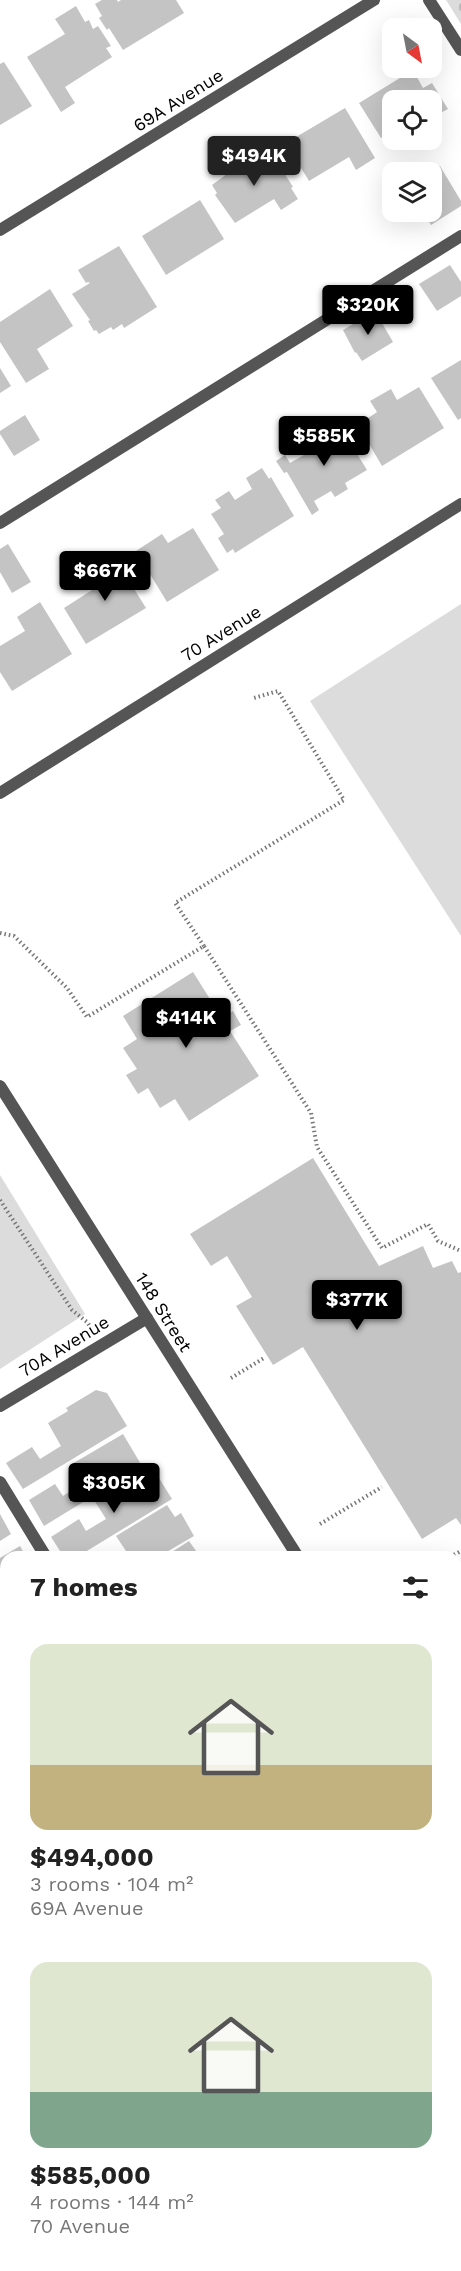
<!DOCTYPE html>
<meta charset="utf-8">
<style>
body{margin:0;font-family:"Work Sans",sans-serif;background:#f6f6f6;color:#222;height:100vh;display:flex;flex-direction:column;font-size:22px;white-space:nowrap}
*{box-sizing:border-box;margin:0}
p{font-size:20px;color:#767676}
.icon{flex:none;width:33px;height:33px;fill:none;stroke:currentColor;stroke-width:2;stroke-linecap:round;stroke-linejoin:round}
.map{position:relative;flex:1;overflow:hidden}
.details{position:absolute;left:0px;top:1551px;width:462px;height:720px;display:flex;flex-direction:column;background:#fff;border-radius:18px 18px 0 0;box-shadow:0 6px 24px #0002}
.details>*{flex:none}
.needle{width:39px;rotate:148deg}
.controls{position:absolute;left:382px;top:18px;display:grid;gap:12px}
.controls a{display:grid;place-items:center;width:60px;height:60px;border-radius:12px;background:#fff;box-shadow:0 6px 24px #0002;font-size:30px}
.price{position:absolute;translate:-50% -51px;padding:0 14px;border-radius:6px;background:#000;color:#fff;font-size:20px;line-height:39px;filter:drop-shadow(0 2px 3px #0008)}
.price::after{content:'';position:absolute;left:50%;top:36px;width:18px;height:14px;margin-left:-9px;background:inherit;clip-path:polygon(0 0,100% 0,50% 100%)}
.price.active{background:#222;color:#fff}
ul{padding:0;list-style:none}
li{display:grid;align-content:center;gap:12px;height:318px;padding:0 30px}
li span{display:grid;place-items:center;height:186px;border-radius:18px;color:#555}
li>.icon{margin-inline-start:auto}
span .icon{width:108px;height:108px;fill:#fffc;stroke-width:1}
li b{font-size:26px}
h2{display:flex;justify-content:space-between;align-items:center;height:72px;padding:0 30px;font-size:26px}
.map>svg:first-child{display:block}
.green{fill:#dcdcdc}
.cemetery{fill:url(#cemetery-stones)}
.building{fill:#c4c4c4}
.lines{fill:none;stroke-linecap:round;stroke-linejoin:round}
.path{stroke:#777;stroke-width:4;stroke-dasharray:1.5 3;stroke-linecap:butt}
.service{stroke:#555;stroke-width:12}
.minor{stroke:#555;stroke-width:12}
.tertiary{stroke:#555;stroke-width:12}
.labels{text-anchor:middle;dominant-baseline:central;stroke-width:4.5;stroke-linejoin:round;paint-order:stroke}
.street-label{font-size:18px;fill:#000;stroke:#fff}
</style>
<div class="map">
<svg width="461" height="2271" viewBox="0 0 461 2271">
<defs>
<pattern id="cemetery-stones" width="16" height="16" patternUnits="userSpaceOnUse" patternTransform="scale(1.5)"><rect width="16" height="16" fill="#dcdcdc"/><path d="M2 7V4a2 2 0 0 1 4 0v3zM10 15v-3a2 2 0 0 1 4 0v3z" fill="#bbb"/></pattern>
</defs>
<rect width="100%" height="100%" fill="#fff"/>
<!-- green -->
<g class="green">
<polygon points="461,604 461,936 310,701"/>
<polygon points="0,1175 85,1314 0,1369"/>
</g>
<!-- cemetery -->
<polygon class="cemetery" points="446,0 461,0 461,24"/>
<!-- building -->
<g class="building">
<polygon points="102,0 117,0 118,2 121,0 176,0 184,13 123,50 109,28 107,30 99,18 102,16 95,4"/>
<polygon points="76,6 85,22 89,20 93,29 98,26 111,46 106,48 112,57 65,87 75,103 61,112 27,57 65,34 55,19"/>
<polygon points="4,62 32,106 0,125 0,64"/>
<polygon points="413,70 423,88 432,83 448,109 435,116 432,111 432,100 393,100 393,131 381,138 359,103"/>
<polygon points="345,108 375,158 356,170 349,157 309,181 286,143"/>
<polygon points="269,149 293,187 291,188 298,199 281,210 274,199 235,223 215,195 217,193 212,185 235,168"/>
<polygon points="440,166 461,201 461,206 431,225 423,212 432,212 432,171"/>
<polygon points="200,200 224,239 166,275 142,236"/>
<polygon points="119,246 157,307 124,328 122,324 113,330 111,327 99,334 96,330 94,331 88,321 90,320 72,294 90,283 88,282 86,283 78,270"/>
<polygon points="450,265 461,282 461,296 437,311 419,284"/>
<polygon points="50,289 73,326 37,349 49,369 26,383 0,342 0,322"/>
<polygon points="375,311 393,342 362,361 356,352 355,353 343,330"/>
<polygon points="461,360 461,418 458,420 431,378"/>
<polygon points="0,368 11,386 0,393"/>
<polygon points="419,387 444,428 382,466 358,425 377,412 370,401 391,389 397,400"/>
<polygon points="25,415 40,440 14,456 0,434 0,431"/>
<polygon points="334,421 341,432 343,431 367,470 345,483 348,489 335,497 331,491 314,501 319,510 312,515 287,472 284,473 276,461 285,455 290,463 323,444 317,432"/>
<polygon points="262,468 269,479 271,477 294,516 235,553 233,549 227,553 218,538 224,534 211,514 221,508 215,500 229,491 235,500 252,489 246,478"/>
<polygon points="193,528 219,570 167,602 136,551 162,534 168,543"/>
<polygon points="8,544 31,582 12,593 0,572 0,549"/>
<polygon points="113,555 146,608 86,644 64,608 100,585 90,569"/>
<polygon points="40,602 72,654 12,691 0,672 0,646 25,631 17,617"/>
<polygon points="193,972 222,1018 233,1011 241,1025 230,1031 259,1076 189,1121 175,1099 160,1108 148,1088 138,1094 126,1075 137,1069 123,1048 137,1039 123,1016"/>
<polygon points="313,1158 379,1266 423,1246 433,1268 452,1261 458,1273 461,1272 461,1525 456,1518 422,1539 303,1347 273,1365 236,1306 252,1297 227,1256 211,1266 190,1234"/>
<polygon points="96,1390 107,1393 127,1426 23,1489 6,1463 32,1447 40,1459 61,1446 48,1423 68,1411 66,1408"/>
<polygon points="123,1434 142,1466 44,1526 29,1500 55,1484 63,1496 83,1483 72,1464"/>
<polygon points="144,1470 152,1482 159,1478 172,1499 77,1557 64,1557 51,1537 79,1519 86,1531 106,1519 94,1500"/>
<polygon points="167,1505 175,1517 181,1513 194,1536 158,1557 124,1557 128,1554 116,1536"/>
<polygon points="0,1514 11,1534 0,1541"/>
<polygon points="189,1541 199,1555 205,1551 208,1557 164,1557"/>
<polygon points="20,1546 26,1557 6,1557 6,1587 0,1577 0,1558"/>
<polygon points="6,1603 6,1619 0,1623 0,1607"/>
<polygon points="0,1628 6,1638 6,1647 0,1650"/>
<polygon points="6,1654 6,1696 0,1699 0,1657"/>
<polygon points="6,1705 6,1744 0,1747 0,1708"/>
<polygon points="5,1813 6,1889 0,1892 0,1816"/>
<polygon points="6,1941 6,1998 0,1988 0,1945"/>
<polygon points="456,1962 461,1970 461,1991 459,1992 461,1996 461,2021 456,2024"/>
<polygon points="1,1999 6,2006 6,2052 0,2056"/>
<polygon points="461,2030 461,2097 458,2092 456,2094 456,2033"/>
<polygon points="456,2127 461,2132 461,2195 456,2187"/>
<polygon points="6,2195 6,2265 16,2265 6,2271 0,2261 0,2199"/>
<polygon points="461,2200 461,2243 456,2246 456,2203"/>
<polygon points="18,2265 39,2265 30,2271 22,2271"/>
<polygon points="123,2265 196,2265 187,2271 127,2271"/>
<polygon points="382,2265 424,2265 415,2271 385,2271"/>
</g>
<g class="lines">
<!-- path -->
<g class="path">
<polyline points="0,933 14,936 67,988 87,1017 204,946 311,1113 317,1147 382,1248 428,1224 438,1241 461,1251"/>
<polyline points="204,946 175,903 344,800 278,691 254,698"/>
<polyline points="0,1200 72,1310 87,1322 91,1328"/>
<polyline points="231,1378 264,1358"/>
<polyline points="320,1524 382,1487"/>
<polyline points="450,1557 461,1551"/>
</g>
<!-- service -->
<g class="service">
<polyline points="0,523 461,236"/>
<polyline points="0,1482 46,1557"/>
<polyline points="456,1627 461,1624"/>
</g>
<!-- minor -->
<g class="minor">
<polyline points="429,0 461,50"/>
<polyline points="0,230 374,0"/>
<polyline points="0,793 461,504"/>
<polyline points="0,1406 147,1318"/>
<polyline points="0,2106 6,2102"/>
<polyline points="307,2265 310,2271"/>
</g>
<!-- tertiary -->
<g class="tertiary">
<polyline points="0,1086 298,1557"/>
<polyline points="456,1812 461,1820"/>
</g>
</g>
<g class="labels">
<!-- street labels -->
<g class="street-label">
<text transform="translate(178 100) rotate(-32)">69A Avenue</text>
<text transform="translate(221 633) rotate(-32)">70 Avenue</text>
<text transform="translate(164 1312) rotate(58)">148 Street</text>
<text transform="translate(64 1346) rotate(-31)">70A Avenue</text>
</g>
</g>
</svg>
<div class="controls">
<a><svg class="needle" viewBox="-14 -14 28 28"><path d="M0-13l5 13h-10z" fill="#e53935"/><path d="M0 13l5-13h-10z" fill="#767676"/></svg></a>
<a><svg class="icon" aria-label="locate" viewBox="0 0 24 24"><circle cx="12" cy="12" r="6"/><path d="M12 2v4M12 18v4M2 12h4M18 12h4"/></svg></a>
<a><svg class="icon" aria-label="layers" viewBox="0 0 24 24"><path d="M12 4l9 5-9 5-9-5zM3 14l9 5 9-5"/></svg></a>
</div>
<b class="price active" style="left:254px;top:187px">$494K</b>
<b class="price" style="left:368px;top:336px">$320K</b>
<b class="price" style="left:324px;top:467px">$585K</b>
<b class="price" style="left:105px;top:602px">$667K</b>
<b class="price" style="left:186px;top:1049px">$414K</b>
<b class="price" style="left:357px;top:1331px">$377K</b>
<b class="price" style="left:114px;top:1514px">$305K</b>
<section class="details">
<h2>7 homes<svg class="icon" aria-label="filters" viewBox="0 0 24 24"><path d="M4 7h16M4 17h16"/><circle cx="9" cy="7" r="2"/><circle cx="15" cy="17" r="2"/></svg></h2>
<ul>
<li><span style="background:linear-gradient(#dfe7d0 65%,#c2b280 0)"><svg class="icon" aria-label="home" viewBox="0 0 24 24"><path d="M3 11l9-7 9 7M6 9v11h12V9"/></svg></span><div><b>$494,000</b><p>3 rooms · 104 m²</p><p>69A Avenue</p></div></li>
<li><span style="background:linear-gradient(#dfe7d0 70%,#7fa58c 0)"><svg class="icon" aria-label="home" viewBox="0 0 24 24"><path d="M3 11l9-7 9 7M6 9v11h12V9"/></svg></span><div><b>$585,000</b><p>4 rooms · 144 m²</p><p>70 Avenue</p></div></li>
</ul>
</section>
</div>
